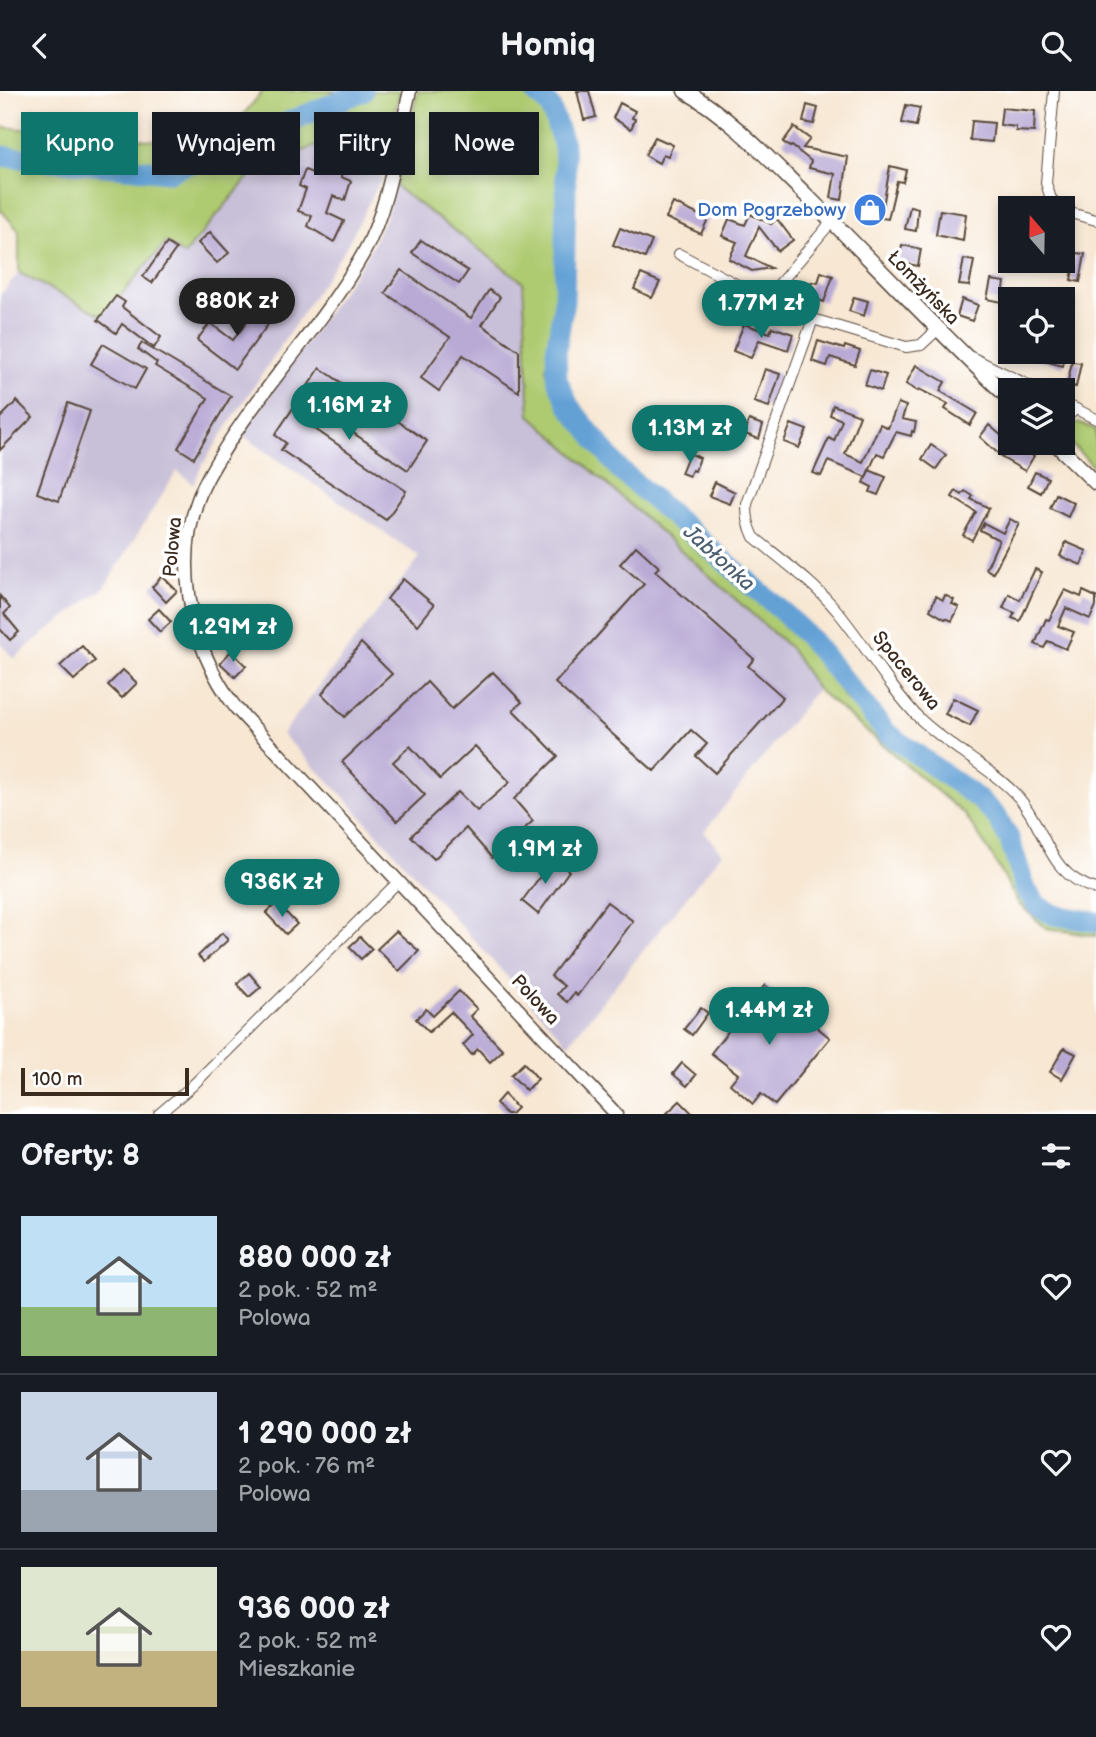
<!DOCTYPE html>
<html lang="pl">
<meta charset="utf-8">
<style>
body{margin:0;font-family:"Balsamiq Sans",sans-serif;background:#242831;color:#f1f3f6;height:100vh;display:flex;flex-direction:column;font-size:26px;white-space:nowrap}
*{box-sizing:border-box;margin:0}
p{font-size:23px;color:#9ea1a6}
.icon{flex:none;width:38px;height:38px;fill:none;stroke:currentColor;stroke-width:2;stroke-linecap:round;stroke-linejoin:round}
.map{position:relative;height:1023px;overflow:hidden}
.details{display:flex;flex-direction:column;background:#171b24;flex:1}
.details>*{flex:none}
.guide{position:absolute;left:21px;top:21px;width:700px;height:63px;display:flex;gap:14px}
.needle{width:46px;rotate:340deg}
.controls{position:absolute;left:998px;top:105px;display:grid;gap:14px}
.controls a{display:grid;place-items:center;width:77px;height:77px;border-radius:0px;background:#171b24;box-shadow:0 4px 10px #0003;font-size:35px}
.scale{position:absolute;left:21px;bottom:18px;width:168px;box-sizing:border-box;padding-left:7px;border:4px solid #3b2a1e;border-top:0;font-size:19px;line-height:24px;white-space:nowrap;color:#3b2a1e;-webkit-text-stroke:5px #fff;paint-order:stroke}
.price{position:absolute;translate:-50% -60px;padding:0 16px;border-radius:24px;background:#0f766e;color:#fff;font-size:23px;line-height:46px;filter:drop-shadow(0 2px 4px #0008)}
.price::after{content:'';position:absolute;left:50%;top:42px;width:21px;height:16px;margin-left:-10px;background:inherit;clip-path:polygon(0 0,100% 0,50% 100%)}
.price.active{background:#222;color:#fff}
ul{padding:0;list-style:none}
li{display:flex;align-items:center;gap:21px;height:175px;padding:0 21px}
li+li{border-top:2px solid #363941}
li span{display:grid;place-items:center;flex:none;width:196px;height:140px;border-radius:0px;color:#555}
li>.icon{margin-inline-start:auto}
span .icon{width:84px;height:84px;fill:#fffc;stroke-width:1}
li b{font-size:30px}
h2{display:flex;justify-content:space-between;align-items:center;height:84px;padding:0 21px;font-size:30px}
.pill{padding:0 24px;border-radius:0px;background:#171b24;box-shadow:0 4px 10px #0003;font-size:24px;line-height:63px}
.pill.active{background:#0f766e;color:#fff}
header{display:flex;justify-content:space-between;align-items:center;height:91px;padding:0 21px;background:#171b24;font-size:32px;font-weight:800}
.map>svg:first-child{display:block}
.industrial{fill:#c8bfd8}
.green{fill:#aecb71;stroke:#747a48;stroke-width:2}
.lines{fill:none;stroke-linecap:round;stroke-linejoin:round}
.river{stroke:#64a1d5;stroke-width:21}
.building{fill:#b9aad5}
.minor-casing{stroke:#574639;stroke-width:12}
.tertiary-casing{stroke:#574639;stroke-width:15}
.secondary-casing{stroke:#574639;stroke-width:17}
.minor{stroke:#fff;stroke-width:10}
.tertiary{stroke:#fff;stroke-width:12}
.secondary{stroke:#fff;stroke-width:14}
.labels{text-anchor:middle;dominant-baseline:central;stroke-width:7;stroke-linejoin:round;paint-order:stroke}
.shop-label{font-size:19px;fill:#366cbe;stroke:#fff;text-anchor:end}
.street-label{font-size:19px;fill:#3b2a1e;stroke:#fff}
.water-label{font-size:21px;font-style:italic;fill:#4d6070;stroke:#fff}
</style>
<header><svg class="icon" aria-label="back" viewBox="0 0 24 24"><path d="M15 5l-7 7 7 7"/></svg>Homiq<svg class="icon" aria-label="search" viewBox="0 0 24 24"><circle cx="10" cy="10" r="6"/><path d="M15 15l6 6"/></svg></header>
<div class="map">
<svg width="1096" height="1023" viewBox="0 0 1096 1023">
<rect width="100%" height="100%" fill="#fff"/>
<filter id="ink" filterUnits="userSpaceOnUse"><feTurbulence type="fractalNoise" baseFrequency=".0143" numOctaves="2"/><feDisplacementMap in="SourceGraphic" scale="14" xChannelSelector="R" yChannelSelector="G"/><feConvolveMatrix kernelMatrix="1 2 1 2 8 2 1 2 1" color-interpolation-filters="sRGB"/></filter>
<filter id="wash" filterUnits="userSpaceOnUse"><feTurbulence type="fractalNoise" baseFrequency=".00686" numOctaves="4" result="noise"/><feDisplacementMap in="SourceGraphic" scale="28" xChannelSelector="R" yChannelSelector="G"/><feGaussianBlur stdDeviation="1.57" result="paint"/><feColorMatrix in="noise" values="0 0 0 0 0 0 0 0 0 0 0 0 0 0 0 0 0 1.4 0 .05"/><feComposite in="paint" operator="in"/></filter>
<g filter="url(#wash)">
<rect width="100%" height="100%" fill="#f7e7d3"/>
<!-- industrial -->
<g class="industrial">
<polygon points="393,27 380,90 346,156 202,374 194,393 177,380 104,497 34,550 14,568 0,552 0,204 19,182 103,225 167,150 185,163 256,77"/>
<polygon points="395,95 523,191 530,324 789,556 817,598 704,741 722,762 568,953 344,706 282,643 420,466 242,344 368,163 387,123"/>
</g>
<!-- green -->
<g class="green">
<polygon points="263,0 400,0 393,27 256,77 184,164 166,151 103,225 19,182 19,140 0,118 0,36 173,51 238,30"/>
<polygon points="418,0 520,0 542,18 553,45 559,85 555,215 546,278 557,310 595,361 797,542 816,563 843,605 880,643 984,724 1002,748 1022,804 1034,817 1050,826 1096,835 1096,845 1046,837 1019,813 991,763 965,724 817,598 789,556 530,324 523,191 395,95"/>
<polygon points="1081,332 1096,339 1096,378 1062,344 1062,336 1066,333"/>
</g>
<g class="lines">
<!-- river -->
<g class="river">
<polyline points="534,0 550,15 564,55 566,96 564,210 556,260 557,288 569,315 620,379 783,521 810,548 886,641 980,709 997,726 1009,747 1026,799 1038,815 1054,824 1096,831"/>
<polyline points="0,65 169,81 363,0"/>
</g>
</g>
<g id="blocks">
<!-- building -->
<g class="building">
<polygon points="577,0 589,0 596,26 584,29"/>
<polygon points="620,12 635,20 632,27 635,28 631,38 613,27"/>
<polygon points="807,14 818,17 814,33 803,31"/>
<polygon points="906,14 920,17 916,35 902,32"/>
<polygon points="1002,17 1035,20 1034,41 1016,40 1016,36 1000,34"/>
<polygon points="972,30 994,32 992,51 970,49"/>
<polygon points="794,36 810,48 803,57 848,66 842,109 831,107 835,83 809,77 811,70 792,55 790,56 783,51"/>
<polygon points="655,46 673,54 668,65 663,63 659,72 645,64"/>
<polygon points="336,58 349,62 341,86 351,90 345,109 333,105 327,122 344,130 334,151 308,135 312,125 298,120 306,98 299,95 305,79 312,82 319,61 333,66"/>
<polygon points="890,75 906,79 903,91 897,90 888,128 881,127"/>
<polygon points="673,112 708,128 701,143 666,127"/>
<polygon points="910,115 918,117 916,140 905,138"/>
<polygon points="940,119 966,123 963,150 936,144"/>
<polygon points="750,123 771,133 777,128 793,149 778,160 759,136 746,165 771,177 752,180 729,168 737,151 722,145 729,128 745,134"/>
<polygon points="620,137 652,150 645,167 613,154"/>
<polygon points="210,141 229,162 217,172 198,152"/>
<polygon points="421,149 468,180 459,193 412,162"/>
<polygon points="167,152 176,158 152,192 143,186"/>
<polygon points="902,154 921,158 918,175 898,171"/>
<polygon points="1076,162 1085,163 1080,191 1071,189"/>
<polygon points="964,168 974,170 969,195 959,194"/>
<polygon points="401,179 471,227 489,199 500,206 482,234 519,260 519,301 463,264 439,300 421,287 450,246 385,202"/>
<polygon points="821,181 833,185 824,211 807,205 811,191 818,192"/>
<polygon points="641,183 660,191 652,207 634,198"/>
<polygon points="991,189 1005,191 1002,211 987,208"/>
<polygon points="116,205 125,211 122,216 161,246 154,257 122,233 116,242 98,229"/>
<polygon points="854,206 868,210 864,225 849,220"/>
<polygon points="962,208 978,214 972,230 957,225"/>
<polygon points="261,213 275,224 235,278 197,249 210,232 233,249"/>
<polygon points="744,233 770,242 772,236 793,243 788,259 759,249 751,267 733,260"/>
<polygon points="818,250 844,258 845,255 860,260 855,274 830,266 827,275 812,270"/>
<polygon points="142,252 231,305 194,367 178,357 208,307 155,275 157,272 138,258"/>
<polygon points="103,253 146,278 135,298 91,273"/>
<polygon points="1021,261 1066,261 1063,275 1021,264"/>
<polygon points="1072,271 1081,272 1076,296 1067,294"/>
<polygon points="916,274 945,291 940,300 977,322 970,334 945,318 948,313 919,298 918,300 906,293"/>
<polygon points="320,277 427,350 408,379 322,321 312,336 406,400 386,429 281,359 286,352 275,344"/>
<polygon points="765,278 780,283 769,316 754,311"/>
<polygon points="870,279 886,284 881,300 865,294"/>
<polygon points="17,310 33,326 0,359 0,327"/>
<polygon points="68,312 90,320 59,410 37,402"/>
<polygon points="898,312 906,315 902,328 916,331 914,341 912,340 911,345 896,341 884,365 877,362 866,386 828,370 821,385 813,382 829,347 834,350 842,329 830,324 833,314 860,324 845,363 863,371 880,333 888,337"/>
<polygon points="749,329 763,334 759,348 745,343"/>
<polygon points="791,333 807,339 799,357 784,351"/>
<polygon points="989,334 1010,352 1034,365 1025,380 1004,368 980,346"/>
<polygon points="931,354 946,364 936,378 922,368"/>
<polygon points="689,362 700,367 695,380 692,379 689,385 681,382"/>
<polygon points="869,379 886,386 878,404 870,401 872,396 864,392"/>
<polygon points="1035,381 1048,387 1041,402 1028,395"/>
<polygon points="715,391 735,401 730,413 709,405"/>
<polygon points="956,400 962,404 965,400 973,405 971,408 989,417 972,449 963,444 976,421 952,406"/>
<polygon points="1056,403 1074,412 1068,426 1050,417"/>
<polygon points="1010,428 1019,433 993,482 986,478 999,449 980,439 984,432 1003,442"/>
<polygon points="1066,451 1087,460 1081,474 1060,465"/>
<polygon points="636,455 659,476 655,480 754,568 748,575 783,606 715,682 696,665 707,653 691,639 654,680 555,592 644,493 620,473"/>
<polygon points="1035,478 1042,481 1020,530 1012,527 1015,522 1003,517 1009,503 1020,509"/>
<polygon points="162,485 177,500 166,511 152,496"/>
<polygon points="403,488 434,514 418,534 387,508"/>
<polygon points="1065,499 1081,506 1083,500 1096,506 1096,515 1090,528 1066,517 1058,535 1074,541 1066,558 1048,550 1044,557 1035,553 1046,528 1049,529"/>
<polygon points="945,504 954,509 952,513 959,516 952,530 946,527 945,528 930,519 936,505 943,509"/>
<polygon points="0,505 10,517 4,523 19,541 10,549 0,538"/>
<polygon points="159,518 171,531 160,541 148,528"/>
<polygon points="361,552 392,583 345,626 322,603"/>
<polygon points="82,555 95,570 74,589 60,575"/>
<polygon points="231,560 246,575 235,586 220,572"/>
<polygon points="123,579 137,592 122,607 108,594"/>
<polygon points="493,581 522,611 513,619 558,665 514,708 533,730 492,767 466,737 434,768 411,745 458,701 477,720 510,691 475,655 440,688 410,655 393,671 425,704 397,730 342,671 427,591 452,618"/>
<polygon points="953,607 978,619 970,635 945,623"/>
<polygon points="553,768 569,780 538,823 522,810"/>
<polygon points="253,785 262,794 245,809 237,800"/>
<polygon points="607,811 633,830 577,905 574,902 567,911 557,903 564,895 551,885"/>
<polygon points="277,812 297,833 286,843 266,822"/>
<polygon points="396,840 419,860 399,880 377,858"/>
<polygon points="222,842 228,849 204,871 198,865"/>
<polygon points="360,846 372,858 361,868 349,856"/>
<polygon points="249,882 261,896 249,906 237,893"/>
<polygon points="765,894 830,947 775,1014 761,1003 753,1013 730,993 738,983 711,962"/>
<polygon points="459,900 477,918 470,925 503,959 490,971 478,958 472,964 463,954 473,944 451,921 429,941 416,928 426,918 433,925"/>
<polygon points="701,917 708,922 692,944 684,938"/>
<polygon points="1064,957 1076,963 1062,988 1050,981"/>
<polygon points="524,972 538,988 526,999 511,984"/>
<polygon points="682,972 696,984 687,995 673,983"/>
<polygon points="504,1003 517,1017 511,1023 506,1023 496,1012"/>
<polygon points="680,1010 693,1023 666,1023"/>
</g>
</g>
</g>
<g filter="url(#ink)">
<use href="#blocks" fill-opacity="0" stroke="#574639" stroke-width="2"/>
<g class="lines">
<defs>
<g id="minor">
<polyline points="1054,0 1046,92 1051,108 1062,117"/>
<polyline points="1062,117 1067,121 1096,129"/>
<polyline points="679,163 766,209 813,228 906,256 921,254 937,239"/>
<polyline points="766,209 832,130"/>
<path d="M 813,228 L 747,413 C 747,425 748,434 754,446 C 783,470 814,492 838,521 C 866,555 888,595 919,627 C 949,656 993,678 1019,707 C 1048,740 1046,783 1096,798"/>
<polyline points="971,266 1038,299"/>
<polyline points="1062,311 1096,328"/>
<polyline points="1062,329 1076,318"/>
<polyline points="159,1023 192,995 398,791"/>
</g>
<path id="tertiary" d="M 410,0 C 397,52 389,117 363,163 C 318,242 251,307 208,386 C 169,459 188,555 236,617 L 616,1023"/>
<g id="secondary">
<path d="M 685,0 C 729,25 770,69 806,104 C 874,172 940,242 1010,308"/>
<polyline points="1055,352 1096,392"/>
</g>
</defs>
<!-- minor casing -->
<use href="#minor" class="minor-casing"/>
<!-- tertiary casing -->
<use href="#tertiary" class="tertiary-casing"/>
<!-- secondary casing -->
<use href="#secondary" class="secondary-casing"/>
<!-- minor -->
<use href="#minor" class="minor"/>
<!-- tertiary -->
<use href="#tertiary" class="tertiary"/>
<!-- secondary -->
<use href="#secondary" class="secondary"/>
</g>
</g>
<!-- icons -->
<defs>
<symbol id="shop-disc" viewBox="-11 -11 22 22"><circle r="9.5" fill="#3f7fe0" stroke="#fff"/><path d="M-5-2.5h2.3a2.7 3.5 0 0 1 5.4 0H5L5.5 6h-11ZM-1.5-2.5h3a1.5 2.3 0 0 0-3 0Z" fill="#fff"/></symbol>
</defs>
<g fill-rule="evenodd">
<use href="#shop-disc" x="851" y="100" width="38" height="38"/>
</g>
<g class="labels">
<!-- shop labels -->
<g class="shop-label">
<text x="846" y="119">Dom Pogrzebowy</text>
</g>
<!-- street labels -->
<g class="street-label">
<text transform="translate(923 197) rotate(46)">Łomżyńska</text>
<text transform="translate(173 456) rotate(-85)">Polowa</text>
<text transform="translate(906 580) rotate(51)">Spacerowa</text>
<text transform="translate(535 909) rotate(47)">Polowa</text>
</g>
<!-- water labels -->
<g class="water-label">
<text transform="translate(719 467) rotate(42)">Jabłonka</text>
</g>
</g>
</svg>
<div class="controls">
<a><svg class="needle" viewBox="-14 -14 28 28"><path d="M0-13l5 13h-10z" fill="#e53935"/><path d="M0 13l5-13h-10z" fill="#9ea1a6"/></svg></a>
<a><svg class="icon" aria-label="locate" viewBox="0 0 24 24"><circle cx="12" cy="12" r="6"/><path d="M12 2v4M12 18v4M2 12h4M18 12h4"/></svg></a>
<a><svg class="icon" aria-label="layers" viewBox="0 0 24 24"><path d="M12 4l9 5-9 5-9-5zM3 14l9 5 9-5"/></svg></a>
</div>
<div class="scale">100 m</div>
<b class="price active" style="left:237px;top:247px">880K zł</b>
<b class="price" style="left:761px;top:249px">1.77M zł</b>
<b class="price" style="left:349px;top:351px">1.16M zł</b>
<b class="price" style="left:690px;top:374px">1.13M zł</b>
<b class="price" style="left:233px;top:573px">1.29M zł</b>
<b class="price" style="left:545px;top:795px">1.9M zł</b>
<b class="price" style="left:282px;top:828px">936K zł</b>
<b class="price" style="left:769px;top:956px">1.44M zł</b>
<div class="guide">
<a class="pill active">Kupno</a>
<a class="pill">Wynajem</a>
<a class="pill">Filtry</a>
<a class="pill">Nowe</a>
</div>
</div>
<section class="details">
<h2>Oferty: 8<svg class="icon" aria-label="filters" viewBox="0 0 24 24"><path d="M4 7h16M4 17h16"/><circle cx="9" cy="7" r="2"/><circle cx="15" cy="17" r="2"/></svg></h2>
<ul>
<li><span style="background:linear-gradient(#bfe0f5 65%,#8fb573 0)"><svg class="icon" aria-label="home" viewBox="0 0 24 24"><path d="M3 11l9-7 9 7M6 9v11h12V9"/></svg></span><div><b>880 000 zł</b><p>2 pok. · 52 m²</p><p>Polowa</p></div><svg class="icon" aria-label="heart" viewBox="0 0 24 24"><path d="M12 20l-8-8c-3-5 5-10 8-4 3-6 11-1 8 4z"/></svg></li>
<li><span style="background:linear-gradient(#c9d6e8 70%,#9aa5b1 0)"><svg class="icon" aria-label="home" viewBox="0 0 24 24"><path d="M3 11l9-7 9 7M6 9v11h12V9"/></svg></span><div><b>1 290 000 zł</b><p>2 pok. · 76 m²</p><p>Polowa</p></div><svg class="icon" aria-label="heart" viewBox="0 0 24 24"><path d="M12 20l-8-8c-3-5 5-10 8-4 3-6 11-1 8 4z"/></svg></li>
<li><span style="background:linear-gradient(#dfe7d0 60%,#c2b280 0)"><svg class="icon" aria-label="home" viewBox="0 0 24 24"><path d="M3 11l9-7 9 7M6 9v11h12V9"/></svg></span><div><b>936 000 zł</b><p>2 pok. · 52 m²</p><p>Mieszkanie</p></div><svg class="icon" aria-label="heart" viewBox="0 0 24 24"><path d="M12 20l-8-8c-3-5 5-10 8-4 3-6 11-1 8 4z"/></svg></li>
</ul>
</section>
